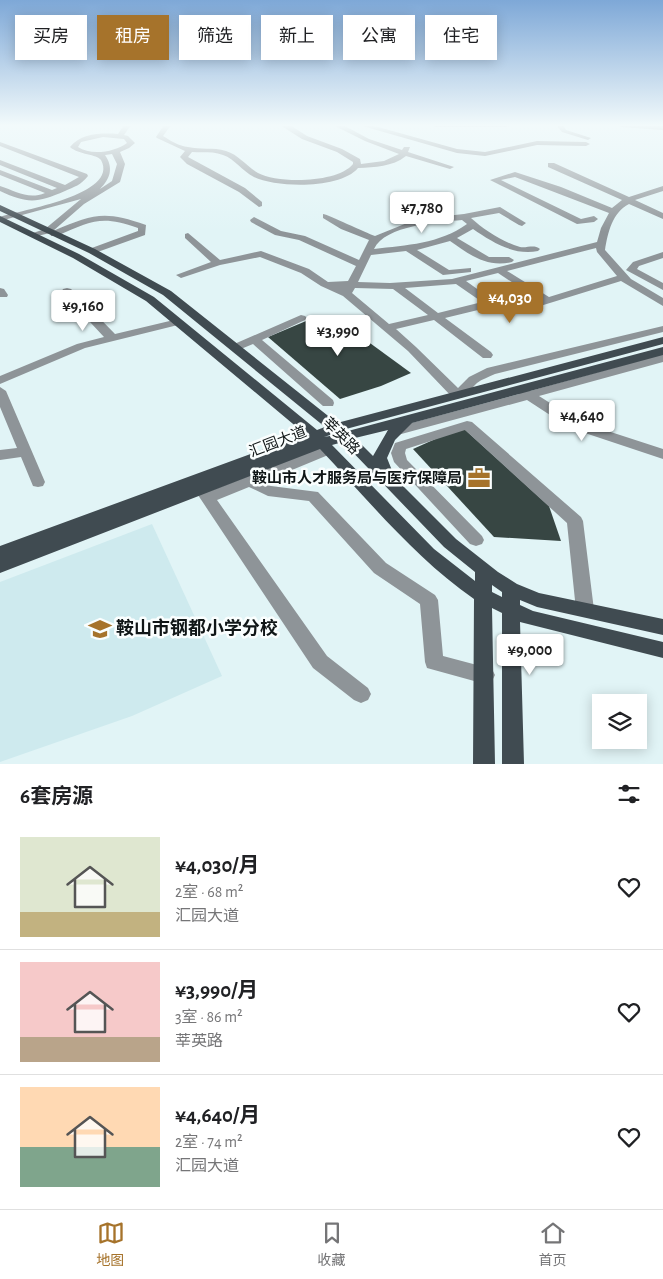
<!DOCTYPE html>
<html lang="zh">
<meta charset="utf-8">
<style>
body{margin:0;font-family:"Alegreya Sans","Noto Sans SC",sans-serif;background:#f6f6f6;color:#202124;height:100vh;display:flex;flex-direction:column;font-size:19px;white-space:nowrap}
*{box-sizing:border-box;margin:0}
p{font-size:16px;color:#757577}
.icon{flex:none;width:28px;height:28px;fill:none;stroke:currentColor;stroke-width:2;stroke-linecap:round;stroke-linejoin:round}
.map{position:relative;height:764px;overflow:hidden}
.side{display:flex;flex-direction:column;background:#fff;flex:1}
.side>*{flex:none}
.top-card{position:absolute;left:15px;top:15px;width:634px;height:45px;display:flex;gap:10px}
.fabs{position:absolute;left:592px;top:694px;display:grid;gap:10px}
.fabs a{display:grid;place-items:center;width:55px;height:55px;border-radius:0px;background:#fff;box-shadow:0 2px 12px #0003;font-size:25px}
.price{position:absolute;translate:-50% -42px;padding:0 11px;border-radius:5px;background:#fff;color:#222;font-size:16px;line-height:32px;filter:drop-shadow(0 1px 2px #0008)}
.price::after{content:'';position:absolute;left:50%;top:30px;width:15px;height:11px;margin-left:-8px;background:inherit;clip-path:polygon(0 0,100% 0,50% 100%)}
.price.on{background:#a6732b;color:#fff}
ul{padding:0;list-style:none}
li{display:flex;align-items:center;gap:15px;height:125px;padding:0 20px}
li+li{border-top:1px solid #e0e0e0}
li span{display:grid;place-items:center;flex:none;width:140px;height:100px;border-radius:0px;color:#555}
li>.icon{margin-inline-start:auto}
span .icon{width:60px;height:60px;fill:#fffc;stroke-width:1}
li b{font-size:21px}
h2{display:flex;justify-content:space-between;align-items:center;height:60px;padding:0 20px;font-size:21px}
.tag{padding:0 18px;border-radius:0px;background:#fff;box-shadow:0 2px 12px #0003;font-size:18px;line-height:45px}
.tag.on{background:#a6732b;color:#fff}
.tab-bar{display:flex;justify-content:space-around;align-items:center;height:70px;border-top:1px solid #e0e0e0;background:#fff;font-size:14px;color:#757577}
.tab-bar a{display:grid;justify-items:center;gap:2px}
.tab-bar .on{color:#a6732b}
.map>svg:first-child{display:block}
.built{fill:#ceeaee}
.building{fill:#374643}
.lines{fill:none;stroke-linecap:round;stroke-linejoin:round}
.minor{fill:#8e9498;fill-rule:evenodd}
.major{fill:#404b51;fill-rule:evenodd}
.labels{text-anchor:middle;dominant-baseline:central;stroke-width:5;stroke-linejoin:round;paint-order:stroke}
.street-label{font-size:15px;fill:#101617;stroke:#fafefe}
.poi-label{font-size:15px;font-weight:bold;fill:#101617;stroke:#fafefe;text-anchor:end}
.near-poi-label{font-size:18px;font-weight:bold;fill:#101617;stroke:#fafefe;text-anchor:start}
</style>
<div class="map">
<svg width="663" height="764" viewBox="0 0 663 764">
<rect width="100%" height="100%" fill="#e1f4f6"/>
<!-- built -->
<polygon class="built" points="152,524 222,676 132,716 0,762 0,582"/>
<!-- building -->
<g class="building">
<polygon points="318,316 337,319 411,373 381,386 340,399 268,337"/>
<polygon points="462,427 549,506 561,541 494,537 413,449"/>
</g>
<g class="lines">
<!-- minor -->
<g class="minor">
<path d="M 124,125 L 131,125 L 124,135 L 128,136 L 135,143 L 129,148 L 120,152 L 125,164 L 120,182 L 84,204 L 53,231 C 93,214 104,210 146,225 L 145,235 L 92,254 L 87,251 L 89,249 L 138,231 L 138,228 C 101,215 92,221 57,236 L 51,236 L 50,233 L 33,237 L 33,233 L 45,229 L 81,199 L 0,221 L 0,217 C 20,210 120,195 101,160 C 97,154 79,155 70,147 C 81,133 102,133 118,134 ZM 103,137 L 124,139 L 127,143 C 115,152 91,156 78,147 L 81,142 ZM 112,154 L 117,164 L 112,181 L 100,189 C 110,179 114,168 105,155 Z"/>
<path d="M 164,125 L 171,125 L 163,136 C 171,141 179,146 188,147 C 200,150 213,147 226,151 C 239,155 246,166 258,173 C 278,184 338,183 353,164 L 353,162 L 337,152 L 302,139 L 280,125 L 290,125 L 307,136 L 342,149 L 360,159 L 361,164 L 384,161 L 399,154 L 365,141 L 333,125 L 343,125 L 369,139 L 402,150 L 404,147 L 410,147 L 408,152 L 454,167 L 450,169 L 406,156 C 392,167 375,167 358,168 C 341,189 277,188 254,177 C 242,171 235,159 223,155 C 213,151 202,153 192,152 L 188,157 L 245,188 L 262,202 L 262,206 L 259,207 L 239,192 L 187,164 L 180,157 L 185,151 L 157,138 L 156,137 Z"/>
<polygon points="359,125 371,125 457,149 485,152 537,141 586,142 590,144 586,146 537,145 485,156 457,153"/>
<polygon points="432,125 510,125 507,127 435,127"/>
<polygon points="556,125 563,125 566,130 591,138 588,140 562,132"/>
<polygon points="618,125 663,126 663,130 621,127"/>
<path d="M 0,142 L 87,174 L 88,176 C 81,185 74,187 65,191 C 37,203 28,204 0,191 L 0,186 C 16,191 28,200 45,193 L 0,175 L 0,170 L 52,190 L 57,188 L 0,165 L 0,160 L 65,185 L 79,177 L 0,146 Z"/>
<path d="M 548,163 L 554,163 L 629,197 L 663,186 L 663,191 L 635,200 L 663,213 L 663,219 L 629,204 C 612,213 608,232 605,250 L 631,279 L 663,298 L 663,306 L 621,281 L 524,311 L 505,314 L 478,310 L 445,318 L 491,352 L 493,355 L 491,358 L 483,358 L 434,320 L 396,329 L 416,347 L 458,388 L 469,377 L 487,368 L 663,326 L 663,332 L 495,374 C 489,377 482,379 477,383 C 469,390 465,401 453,398 L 408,351 L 343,296 L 321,286 L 301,273 L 260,257 L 220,265 L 181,278 L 176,275 L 211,262 L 185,238 L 185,234 L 188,233 L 220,260 L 261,251 L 309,269 L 328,282 L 348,281 L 356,266 L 299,240 L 275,235 L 251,222 L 250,220 L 254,217 L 281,231 L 305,236 L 359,260 L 369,240 L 341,229 L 323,218 L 323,214 C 327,214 366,233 375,236 L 417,219 L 464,214 L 500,207 L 526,223 L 522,226 L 519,225 L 499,213 L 471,218 C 484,230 503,242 520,247 C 528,248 534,244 540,249 L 538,251 C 514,256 492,242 473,229 L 457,238 L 489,257 L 509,257 L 514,260 L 512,262 C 487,268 470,255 450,241 L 417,250 L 449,270 L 471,268 L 471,272 L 443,275 L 406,251 L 371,255 L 358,282 L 390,283 L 452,279 L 597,242 L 601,228 L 609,213 L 515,177 L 501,180 L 581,219 L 594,216 L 598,219 L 594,222 L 577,224 L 490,180 L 515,172 L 561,187 L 612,208 L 622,200 L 548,167 ZM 462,220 L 467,224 C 439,244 407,245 374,249 C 385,225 439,222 462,220 ZM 596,248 L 597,252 L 617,276 L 549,297 L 507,271 ZM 498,273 L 539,300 L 505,308 L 492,306 L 495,303 L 494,301 L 466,281 ZM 456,284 L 482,302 L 438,313 L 405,288 ZM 355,288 L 393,289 L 428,315 L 389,324 L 352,293 Z"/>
<polygon points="663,252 663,258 639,266 637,269 663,283 663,290 626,270 633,262"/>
<polygon points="0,288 4,289 8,295 7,297 0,297"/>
<polygon points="67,288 71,289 115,334 178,319 184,322 182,324 85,348 0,384 0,376 77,344 104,337 63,293 62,291 63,289"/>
<polygon points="301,315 305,316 307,318 305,320 262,340 333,400 334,403 333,406 323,406 253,344 236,351 230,347 232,345"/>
<polygon points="663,354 663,362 539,396 580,422 663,449 663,459 570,428 527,400 394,436 389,435 387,432 389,429 519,394 520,390 530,391"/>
<polygon points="0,387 6,391 45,482 43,486 38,487 33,486 21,457 0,460 0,450 17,448 0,407"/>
<polygon points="467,421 472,422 581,517 583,521 594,610 591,615 585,617 579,615 576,610 567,523 465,430 406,449 405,453 407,460 482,536 484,540 482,544 476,546 470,544 394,462 391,453 395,443"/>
<path d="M 328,445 L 333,447 L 335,450 L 333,453 L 263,482 L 271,486 L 318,492 L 386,563 L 435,595 L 438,600 L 443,656 L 492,669 L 495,675 L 492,681 L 485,684 L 427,668 L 425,662 L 420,604 L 374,573 L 309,501 L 268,496 L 249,487 L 217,500 L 327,656 L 368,688 L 371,694 L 368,700 L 361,703 L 354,700 L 313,668 L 194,489 L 196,485 C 203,483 206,485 210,491 Z"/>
</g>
<!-- major -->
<path class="major" d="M 0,205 L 95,249 L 171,291 L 337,423 L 663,337 L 663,344 L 346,429 L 348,431 L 663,347 L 663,355 L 412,423 L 395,440 L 387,458 L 393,473 L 392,475 L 456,539 L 498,572 L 517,584 L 539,593 L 663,619 L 663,635 L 537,607 L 520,600 L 520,605 L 533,611 L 663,642 L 663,658 L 520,622 L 524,764 L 502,764 L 502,613 L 492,608 L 495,764 L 473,764 L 474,599 C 415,558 369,501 320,449 L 0,573 L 0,546 L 305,434 L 146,301 L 73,258 L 0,222 L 0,216 L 79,254 L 154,297 L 317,430 L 325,427 L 163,295 L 89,253 L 0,211 ZM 388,430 L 373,456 L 355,438 ZM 333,434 L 335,435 L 324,437 ZM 343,442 L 444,547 L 475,572 L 475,581 L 434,549 L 332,445 ZM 492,585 L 502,592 L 502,597 L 492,592 Z"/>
</g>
<!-- sky -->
<linearGradient id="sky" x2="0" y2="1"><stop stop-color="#7ea8d7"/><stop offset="0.54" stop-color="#f2fafb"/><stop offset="1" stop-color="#f2fafb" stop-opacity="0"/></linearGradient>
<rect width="663" height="232" fill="url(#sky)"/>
<!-- icons -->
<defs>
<symbol id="office-bare" viewBox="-9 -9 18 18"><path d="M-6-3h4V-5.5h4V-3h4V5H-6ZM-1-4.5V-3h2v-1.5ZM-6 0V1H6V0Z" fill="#a6732b" stroke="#fafefe" stroke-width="2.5" paint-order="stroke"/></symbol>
<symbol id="university-bare" viewBox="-9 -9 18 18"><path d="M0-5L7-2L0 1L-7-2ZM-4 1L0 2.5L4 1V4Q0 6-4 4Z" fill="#a6732b" stroke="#fafefe" stroke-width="2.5" paint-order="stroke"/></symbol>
</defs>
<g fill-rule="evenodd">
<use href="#office-bare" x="463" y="462" width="32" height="32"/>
<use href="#university-bare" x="84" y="613" width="32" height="32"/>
</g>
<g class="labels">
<!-- street labels -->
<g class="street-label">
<text transform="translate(341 436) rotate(45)">莘英路</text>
<text transform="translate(278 442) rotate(-21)">汇园大道</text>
</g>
<!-- poi labels -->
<g class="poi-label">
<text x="462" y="478">鞍山市人才服务局与医疗保障局</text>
</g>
<!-- near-poi labels -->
<g class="near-poi-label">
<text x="116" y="629">鞍山市钢都小学分校</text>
</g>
</g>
</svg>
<div class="fabs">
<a><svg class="icon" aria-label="layers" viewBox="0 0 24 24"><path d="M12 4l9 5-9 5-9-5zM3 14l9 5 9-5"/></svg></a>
</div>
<b class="price" style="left:422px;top:234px">¥7,780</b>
<b class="price on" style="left:510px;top:324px">¥4,030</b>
<b class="price" style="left:83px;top:332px">¥9,160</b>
<b class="price" style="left:338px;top:357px">¥3,990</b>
<b class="price" style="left:582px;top:442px">¥4,640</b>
<b class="price" style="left:530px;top:676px">¥9,000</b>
<div class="top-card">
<a class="tag">买房</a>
<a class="tag on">租房</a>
<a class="tag">筛选</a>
<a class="tag">新上</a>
<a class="tag">公寓</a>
<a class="tag">住宅</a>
</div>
</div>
<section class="side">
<h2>6套房源<svg class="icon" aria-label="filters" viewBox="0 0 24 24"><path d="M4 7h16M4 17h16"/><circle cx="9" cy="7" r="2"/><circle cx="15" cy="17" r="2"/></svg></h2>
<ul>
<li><span style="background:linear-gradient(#dfe7d0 75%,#c2b280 0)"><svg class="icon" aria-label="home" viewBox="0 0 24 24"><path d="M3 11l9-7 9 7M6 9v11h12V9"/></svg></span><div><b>¥4,030/月</b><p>2室 · 68 m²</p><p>汇园大道</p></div><svg class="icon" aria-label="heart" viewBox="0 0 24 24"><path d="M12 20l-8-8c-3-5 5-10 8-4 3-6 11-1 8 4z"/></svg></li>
<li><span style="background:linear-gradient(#f6c9c9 75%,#b9a48a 0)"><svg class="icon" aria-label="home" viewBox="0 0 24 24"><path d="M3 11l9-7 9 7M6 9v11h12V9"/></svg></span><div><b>¥3,990/月</b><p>3室 · 86 m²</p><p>莘英路</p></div><svg class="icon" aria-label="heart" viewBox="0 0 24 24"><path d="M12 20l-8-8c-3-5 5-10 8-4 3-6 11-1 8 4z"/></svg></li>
<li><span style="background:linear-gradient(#ffd9b3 60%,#7fa58c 0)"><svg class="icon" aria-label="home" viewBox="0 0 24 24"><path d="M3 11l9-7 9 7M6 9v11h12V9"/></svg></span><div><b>¥4,640/月</b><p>2室 · 74 m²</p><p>汇园大道</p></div><svg class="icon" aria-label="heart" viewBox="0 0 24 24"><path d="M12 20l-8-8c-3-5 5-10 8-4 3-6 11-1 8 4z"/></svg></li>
</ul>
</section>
<nav class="tab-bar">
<a class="on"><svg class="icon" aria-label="map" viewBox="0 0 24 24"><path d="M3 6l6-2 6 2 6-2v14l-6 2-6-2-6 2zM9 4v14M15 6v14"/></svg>地图</a>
<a><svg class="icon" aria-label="saved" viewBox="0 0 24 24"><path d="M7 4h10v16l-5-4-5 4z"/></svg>收藏</a>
<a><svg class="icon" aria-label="home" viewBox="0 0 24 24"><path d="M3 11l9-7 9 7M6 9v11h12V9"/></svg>首页</a>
</nav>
